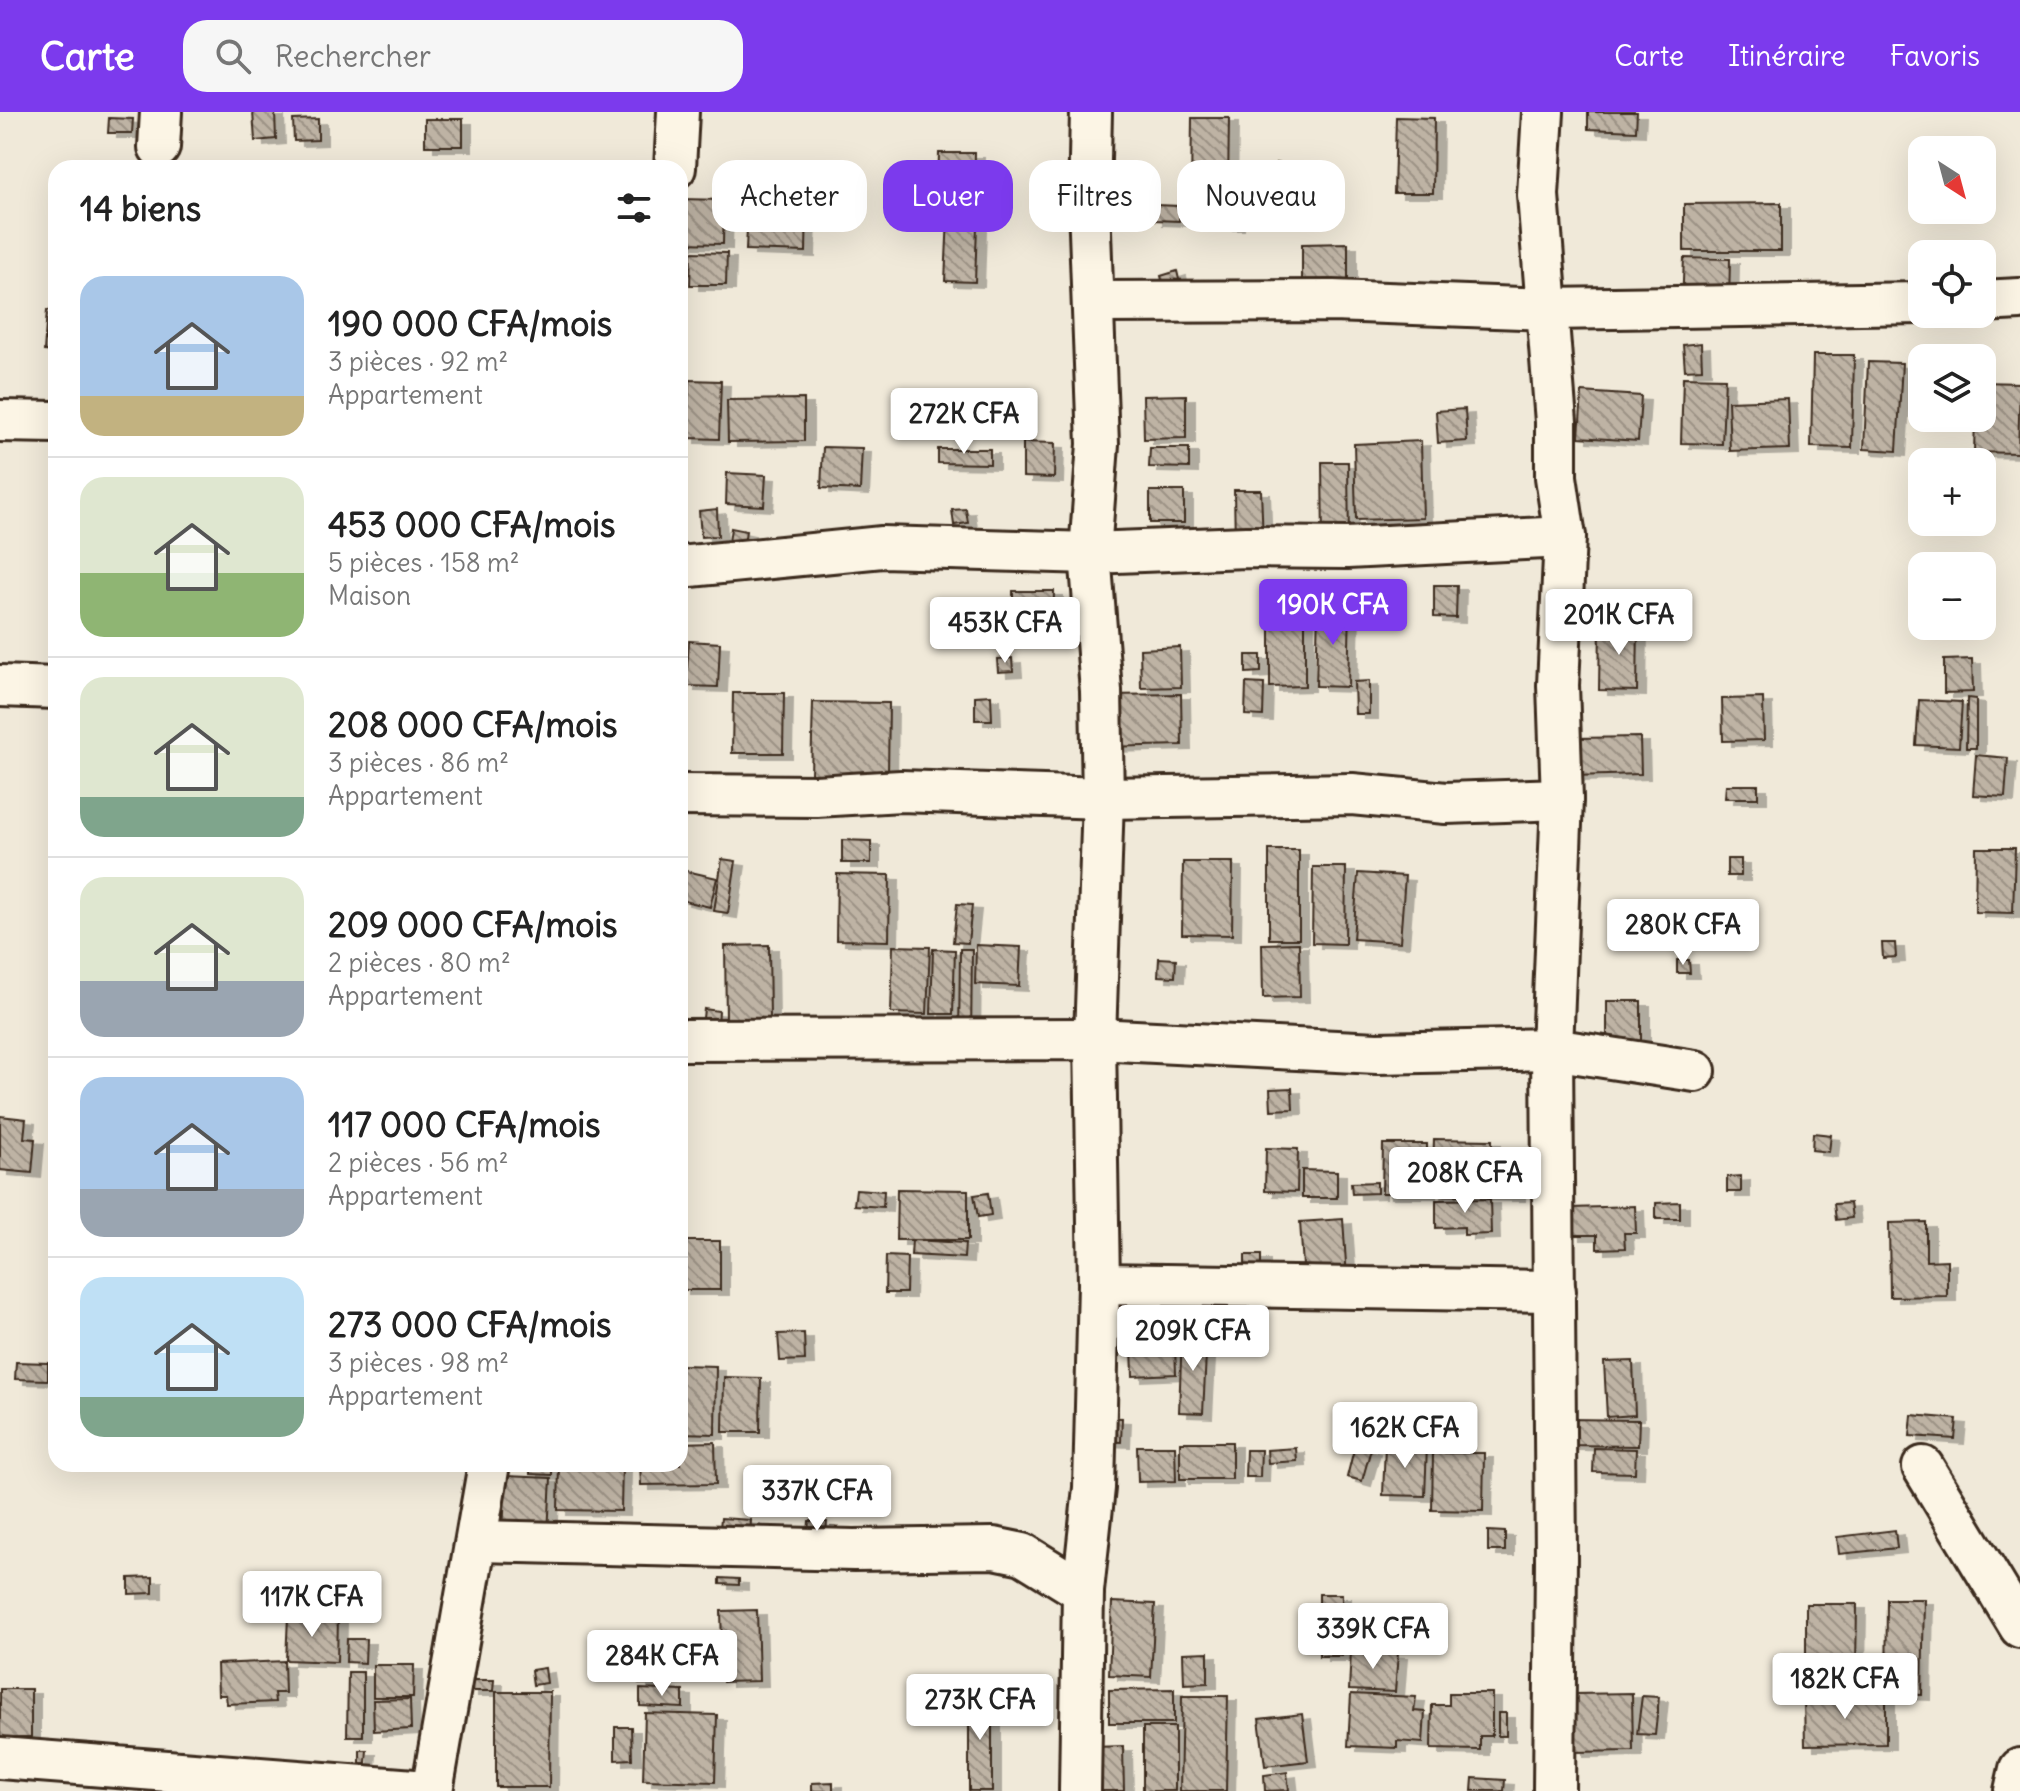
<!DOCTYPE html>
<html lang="fr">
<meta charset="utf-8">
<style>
body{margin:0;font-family:Delius,sans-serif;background:#f6f6f6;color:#222;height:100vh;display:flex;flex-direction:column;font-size:30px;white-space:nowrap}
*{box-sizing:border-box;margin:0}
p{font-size:26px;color:#767676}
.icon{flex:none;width:44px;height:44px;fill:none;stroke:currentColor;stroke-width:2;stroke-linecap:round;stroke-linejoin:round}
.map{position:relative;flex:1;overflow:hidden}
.side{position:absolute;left:48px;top:48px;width:640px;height:1312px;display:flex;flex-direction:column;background:#fff;border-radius:24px;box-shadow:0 8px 32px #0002}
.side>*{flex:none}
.top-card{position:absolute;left:712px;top:48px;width:760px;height:72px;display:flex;gap:16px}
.needle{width:52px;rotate:144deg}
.tools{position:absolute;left:1908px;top:24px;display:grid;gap:16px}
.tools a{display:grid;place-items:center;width:88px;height:88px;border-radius:16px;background:#fff;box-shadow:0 8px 32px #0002;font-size:40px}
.price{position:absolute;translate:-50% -68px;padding:0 18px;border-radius:8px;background:#fff;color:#222;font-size:26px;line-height:52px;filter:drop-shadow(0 2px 4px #0008)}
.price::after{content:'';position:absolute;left:50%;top:48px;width:24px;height:18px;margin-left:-12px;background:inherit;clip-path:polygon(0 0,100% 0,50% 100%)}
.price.on{background:#7c3aed;color:#fff}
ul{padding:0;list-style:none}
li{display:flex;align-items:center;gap:24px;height:200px;padding:0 32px}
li+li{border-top:2px solid #e0e0e0}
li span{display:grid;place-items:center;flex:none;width:224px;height:160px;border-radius:24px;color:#555}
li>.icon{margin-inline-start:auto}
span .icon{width:96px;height:96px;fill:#fffc;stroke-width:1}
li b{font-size:34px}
h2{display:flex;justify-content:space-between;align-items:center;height:96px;padding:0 32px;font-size:34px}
.tag{padding:0 28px;border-radius:24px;background:#fff;box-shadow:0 8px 32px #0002;font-size:28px;line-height:72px}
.tag.on{background:#7c3aed;color:#fff}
header{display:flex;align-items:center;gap:48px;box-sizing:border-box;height:112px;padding:0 40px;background:#7c3aed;color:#fff}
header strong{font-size:38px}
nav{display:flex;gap:44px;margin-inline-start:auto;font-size:28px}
.search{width:560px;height:72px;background:#f6f6f6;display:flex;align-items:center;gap:20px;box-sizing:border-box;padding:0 28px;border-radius:24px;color:#767676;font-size:30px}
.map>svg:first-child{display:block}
.building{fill:url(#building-back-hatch);stroke:#3b2a1e;stroke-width:2;filter:url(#shadow)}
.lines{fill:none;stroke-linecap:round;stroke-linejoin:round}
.minor-casing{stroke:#3b2a1e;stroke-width:46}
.minor{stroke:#fcf5e5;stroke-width:40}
</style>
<header>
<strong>Carte</strong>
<div class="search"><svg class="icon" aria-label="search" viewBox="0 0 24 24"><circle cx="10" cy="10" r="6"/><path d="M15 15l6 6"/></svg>Rechercher</div>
<nav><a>Carte</a><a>Itinéraire</a><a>Favoris</a></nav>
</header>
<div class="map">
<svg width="2020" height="1679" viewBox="0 0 2020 1679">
<defs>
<pattern id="building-back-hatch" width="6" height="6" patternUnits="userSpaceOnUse" patternTransform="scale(2)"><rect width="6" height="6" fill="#beb3a4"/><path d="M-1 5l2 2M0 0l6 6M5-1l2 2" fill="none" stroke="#9c9285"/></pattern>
<filter id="shadow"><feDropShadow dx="9" dy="5" stdDeviation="0" flood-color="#0004"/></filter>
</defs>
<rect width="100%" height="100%" fill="#f0e9d9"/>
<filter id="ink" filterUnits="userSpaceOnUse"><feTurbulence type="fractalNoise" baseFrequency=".0125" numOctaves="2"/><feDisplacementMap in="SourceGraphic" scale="16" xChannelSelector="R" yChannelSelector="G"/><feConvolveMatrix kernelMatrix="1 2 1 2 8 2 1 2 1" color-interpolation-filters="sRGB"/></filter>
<g filter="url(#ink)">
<!-- building -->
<g class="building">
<polygon points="253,0 275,0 276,27 255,29"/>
<polygon points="1588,0 1637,0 1636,19 1588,17"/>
<polygon points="1396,5 1434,6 1433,81 1394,81"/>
<polygon points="109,6 133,7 132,21 108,21"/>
<polygon points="1192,6 1229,6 1228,77 1191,77"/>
<polygon points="318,7 318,28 294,29 293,8"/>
<rect x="425" y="7" width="38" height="27"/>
<polygon points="939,41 975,41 974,77 938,76"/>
<polygon points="1276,51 1309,56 1305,85 1271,80"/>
<polygon points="949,84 978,85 975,170 945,169"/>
<polygon points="680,87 724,88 723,132 680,131"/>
<polygon points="1235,90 1235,113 1193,113 1192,91"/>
<polygon points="1781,91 1781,139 1684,139 1684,92"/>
<polygon points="748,93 807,94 806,140 746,138"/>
<polygon points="1155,93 1180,94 1179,109 1154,108"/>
<polygon points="1348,131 1348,185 1302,186 1302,132"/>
<polygon points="691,140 727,141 726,173 690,173"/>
<polygon points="1684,146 1730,147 1729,192 1682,191"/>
<polygon points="1177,159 1183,184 1167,188 1161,164"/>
<polygon points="47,198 56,199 56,240 44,239"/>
<polygon points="1701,231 1702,257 1685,258 1683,233"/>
<polygon points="1813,243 1854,243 1852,336 1811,335"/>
<polygon points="1868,250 1902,251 1897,339 1864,337"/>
<polygon points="1683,265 1725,266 1722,332 1681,331"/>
<polygon points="689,268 721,269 719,327 687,326"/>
<polygon points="1982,270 2020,271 2018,341 1974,340 1975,306 1982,306"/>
<polygon points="1582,280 1641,284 1638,329 1579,325"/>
<polygon points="1186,283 1186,326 1144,327 1143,284"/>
<polygon points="804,287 804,329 728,330 727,288"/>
<polygon points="956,287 974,287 973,318 954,318"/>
<polygon points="1788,287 1790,337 1730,339 1728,289"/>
<polygon points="1465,297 1467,329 1438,331 1436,299"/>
<polygon points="1421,329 1423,406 1356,408 1354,332"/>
<polygon points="1023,330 1055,331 1054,366 1023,365"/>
<polygon points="823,335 862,336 860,378 821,376"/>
<polygon points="1150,336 1189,336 1189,356 1149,355"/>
<polygon points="938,337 990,337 990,352 938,351"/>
<polygon points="1322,350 1348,350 1349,432 1323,433"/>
<polygon points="727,361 766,363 764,394 726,392"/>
<polygon points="1234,378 1261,378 1263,429 1235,431"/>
<rect x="1150" y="379" width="34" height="32"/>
<polygon points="717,397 718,424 701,425 699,399"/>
<polygon points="966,397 968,411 954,413 952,398"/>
<polygon points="731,416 746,419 744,432 729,430"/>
<polygon points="52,466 56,466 56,536 50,535"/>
<polygon points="1434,473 1457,473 1456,506 1434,505"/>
<polygon points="1013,479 1054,479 1053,520 1013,520"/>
<polygon points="1270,488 1305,488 1305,574 1270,575"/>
<polygon points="1318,495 1350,496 1348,575 1316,574"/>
<polygon points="1600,512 1638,512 1637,579 1599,578"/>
<polygon points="689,529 720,531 718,575 686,574"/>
<polygon points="1180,535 1181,575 1141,576 1140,537"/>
<polygon points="1246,543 1261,543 1261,560 1246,561"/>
<polygon points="1012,546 1013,559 998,560 997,547"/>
<polygon points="1972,547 1973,580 1944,581 1944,548"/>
<polygon points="1369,569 1369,602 1355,602 1354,570"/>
<polygon points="1246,571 1264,572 1263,604 1245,603"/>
<polygon points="733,581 784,581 783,641 732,641"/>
<polygon points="1181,582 1182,633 1105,635 1105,583"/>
<polygon points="991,583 992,608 975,608 975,584"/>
<polygon points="1763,586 1764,628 1723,629 1722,587"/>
<polygon points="1967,586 1976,587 1976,636 1966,636"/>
<polygon points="1919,588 1962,590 1959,635 1916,633"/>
<polygon points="813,590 889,591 888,664 811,662"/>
<polygon points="1640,625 1641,662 1574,664 1573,626"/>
<polygon points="1976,643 2008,646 2005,685 1973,683"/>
<polygon points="1726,673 1758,673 1758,686 1725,686"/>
<polygon points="842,728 871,729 871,751 842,751"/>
<polygon points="1976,736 2015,736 2013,801 1975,800"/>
<rect x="1269" y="738" width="30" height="89"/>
<polygon points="722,747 736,749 728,801 714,799"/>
<rect x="1727" y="747" width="14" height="17"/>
<polygon points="1183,750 1233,750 1232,823 1182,822"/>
<polygon points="1313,755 1346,755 1345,832 1312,831"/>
<polygon points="682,758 717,766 710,795 680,788"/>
<polygon points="1358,761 1405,764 1400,830 1353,827"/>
<polygon points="837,762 890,763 889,829 836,828"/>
<polygon points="957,792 972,793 968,831 953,830"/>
<polygon points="1299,831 1300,885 1263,886 1262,832"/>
<polygon points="1882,831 1895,831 1896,845 1883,846"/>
<polygon points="769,833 770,907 726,908 725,834"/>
<polygon points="976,833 1021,835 1019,874 975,872"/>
<polygon points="893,834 930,835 927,902 891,901"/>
<polygon points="933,837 955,838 953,902 931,902"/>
<polygon points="960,837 972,837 971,931 959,930"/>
<polygon points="1159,846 1176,847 1175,865 1158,864"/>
<polygon points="1677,848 1689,848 1690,861 1677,861"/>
<rect x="1607" y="889" width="34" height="41"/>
<polygon points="704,897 719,899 717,925 701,924"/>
<polygon points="1292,976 1293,997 1271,998 1270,977"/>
<polygon points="0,1004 26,1007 24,1026 35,1027 32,1061 0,1058"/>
<polygon points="1813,1021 1831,1023 1829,1040 1812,1038"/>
<polygon points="1434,1027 1492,1028 1492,1057 1517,1058 1516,1084 1432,1083"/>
<polygon points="1383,1032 1427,1032 1427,1081 1382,1081"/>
<polygon points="1266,1036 1298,1037 1297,1080 1265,1079"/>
<polygon points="1302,1058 1337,1059 1337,1086 1302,1086"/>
<polygon points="1741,1064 1741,1080 1727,1080 1727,1065"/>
<polygon points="1377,1070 1377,1081 1352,1082 1351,1071"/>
<polygon points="856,1077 884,1079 883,1095 854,1093"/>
<polygon points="897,1077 968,1078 968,1128 896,1128"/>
<polygon points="988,1081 991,1103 978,1105 974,1083"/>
<polygon points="1490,1087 1491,1122 1464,1123 1464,1115 1436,1116 1436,1088"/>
<polygon points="1680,1090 1680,1107 1656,1107 1656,1091"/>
<polygon points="1850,1091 1852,1106 1836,1108 1834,1092"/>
<polygon points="1635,1094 1636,1121 1624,1121 1625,1136 1597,1137 1597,1123 1572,1123 1571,1096"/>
<polygon points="1343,1107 1347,1166 1304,1169 1300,1110"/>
<polygon points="1926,1110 1926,1149 1947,1148 1947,1184 1890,1185 1889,1111"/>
<polygon points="912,1128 965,1131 964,1146 911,1143"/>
<rect x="680" y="1129" width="40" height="49"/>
<rect x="1245" y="1143" width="16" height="24"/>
<polygon points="886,1144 907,1145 906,1181 885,1181"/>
<polygon points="804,1221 805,1248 780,1249 778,1222"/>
<polygon points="1182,1222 1207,1223 1203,1301 1179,1300"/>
<polygon points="1175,1233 1176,1262 1133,1264 1132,1234"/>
<polygon points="1633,1249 1635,1303 1607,1305 1604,1250"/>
<polygon points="16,1250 48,1251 48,1268 15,1267"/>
<polygon points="680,1253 716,1254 715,1322 680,1321"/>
<polygon points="724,1265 761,1266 760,1320 723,1320"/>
<polygon points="1912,1303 1957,1307 1955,1327 1910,1324"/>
<polygon points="1097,1305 1122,1306 1121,1330 1096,1329"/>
<polygon points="1568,1307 1639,1308 1638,1334 1567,1333"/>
<polygon points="1403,1309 1426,1310 1425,1330 1402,1330"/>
<polygon points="715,1330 716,1372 641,1373 640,1352 680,1352 680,1331"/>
<rect x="1180" y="1330" width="52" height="37"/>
<polygon points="1355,1333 1371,1337 1362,1369 1347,1365"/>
<polygon points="1385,1333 1427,1334 1425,1384 1383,1383"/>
<polygon points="1137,1334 1175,1334 1176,1369 1138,1370"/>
<polygon points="1296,1336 1297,1349 1268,1351 1267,1338"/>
<polygon points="1594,1336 1636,1337 1635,1361 1593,1360"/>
<polygon points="1246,1338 1261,1338 1260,1365 1245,1365"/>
<polygon points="1433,1341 1484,1341 1483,1399 1432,1398"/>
<polygon points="530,1352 552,1352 552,1363 530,1362"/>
<polygon points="559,1352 622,1352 621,1399 558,1398"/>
<polygon points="506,1364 551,1366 548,1421 503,1419"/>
<polygon points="721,1406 751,1408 750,1428 719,1426"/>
<polygon points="809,1409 827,1410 825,1433 807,1432"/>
<polygon points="1895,1418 1897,1436 1839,1442 1837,1425"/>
<polygon points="1488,1419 1505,1420 1505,1439 1488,1439"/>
<polygon points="153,1465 153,1481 129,1482 129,1466"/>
<polygon points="720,1466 739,1467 739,1473 720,1472"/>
<rect x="1319" y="1482" width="23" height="62"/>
<polygon points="1887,1487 1924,1487 1922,1583 1886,1582"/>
<polygon points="1112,1490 1155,1492 1151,1565 1109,1563"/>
<polygon points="1806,1492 1857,1492 1856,1556 1806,1556"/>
<polygon points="757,1498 759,1569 723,1570 721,1499"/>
<polygon points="288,1504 338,1506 337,1550 286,1548"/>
<polygon points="347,1527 366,1527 365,1551 346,1550"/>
<rect x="639" y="1529" width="16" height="43"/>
<polygon points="1351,1539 1398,1541 1395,1580 1349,1578"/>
<polygon points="1208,1540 1208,1571 1184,1572 1183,1541"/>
<polygon points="284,1549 285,1581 274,1581 275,1590 227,1592 226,1583 218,1583 217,1552"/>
<polygon points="373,1553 414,1553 413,1585 373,1585"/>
<polygon points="545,1556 547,1571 533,1573 531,1558"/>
<polygon points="348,1560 363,1560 363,1624 347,1624"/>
<polygon points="1825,1565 1880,1566 1880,1582 1824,1581"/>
<polygon points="469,1568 494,1568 493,1579 469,1579"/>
<rect x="0" y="1577" width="31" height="48"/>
<polygon points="640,1577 683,1579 683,1596 640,1594"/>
<polygon points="1174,1577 1174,1611 1109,1611 1109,1578"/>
<polygon points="496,1580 550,1580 549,1675 496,1675"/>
<rect x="969" y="1581" width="23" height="98"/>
<polygon points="1449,1581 1492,1581 1492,1624 1480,1624 1480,1638 1431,1637 1432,1593 1449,1593"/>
<polygon points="1632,1581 1633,1639 1574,1640 1574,1582"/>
<polygon points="1351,1582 1416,1585 1414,1599 1425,1600 1423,1631 1397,1629 1397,1636 1348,1634"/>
<polygon points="1182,1584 1228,1584 1226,1679 1180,1679"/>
<polygon points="1642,1584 1659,1585 1655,1623 1637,1622"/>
<polygon points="1886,1586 1886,1632 1805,1633 1804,1587"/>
<polygon points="410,1587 411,1617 374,1619 373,1588"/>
<polygon points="645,1601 717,1603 715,1670 643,1668"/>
<rect x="1498" y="1601" width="8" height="23"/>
<polygon points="1302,1602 1308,1649 1265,1654 1259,1607"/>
<polygon points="615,1615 631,1615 632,1647 615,1648"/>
<rect x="1143" y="1615" width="32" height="64"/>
<polygon points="1123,1634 1124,1679 1093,1679 1093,1635"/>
<polygon points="360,1638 367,1638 366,1651 360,1651"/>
<polygon points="1287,1660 1289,1678 1265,1679 1264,1663"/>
<polygon points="1473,1666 1505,1668 1504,1679 1472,1679"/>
<polygon points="833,1670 833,1679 812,1679 812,1671"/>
</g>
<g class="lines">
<defs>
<g id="minor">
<polyline points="1543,0 1538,83 1556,310 1556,365 1565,425 1558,573 1562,687 1552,937 1556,1447 1554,1679"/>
<polyline points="159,35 161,0"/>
<polyline points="675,56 678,0"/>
<polyline points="1982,189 2020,187"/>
<polyline points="1094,190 1333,189 1549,197 1922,191"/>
<polyline points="0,309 56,310"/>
<polyline points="680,455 882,435 1090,441 1246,435 1347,436 1565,425"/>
<polyline points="0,574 56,576"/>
<polyline points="680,683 816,684 901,679 1103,686 1352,682 1446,691 1562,687"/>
<polyline points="680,928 1095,927 1377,941 1552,937 1695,959"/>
<polyline points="1099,1172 1555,1179"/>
<polyline points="1923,1355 2020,1515"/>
<polyline points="478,1429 854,1438 994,1436 1023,1442 1083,1479"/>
<polyline points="0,1646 427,1679"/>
<polyline points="432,1679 489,1352"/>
<polyline points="1080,1679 1083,1479 1094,1376 1099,1172 1095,927 1103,686 1101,579 1090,441 1098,332 1089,93 1091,0"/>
<polyline points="2015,1679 2020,1657"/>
</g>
</defs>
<!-- minor casing -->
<use href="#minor" class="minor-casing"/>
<!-- minor -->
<use href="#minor" class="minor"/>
</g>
</g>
</svg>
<div class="tools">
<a><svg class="needle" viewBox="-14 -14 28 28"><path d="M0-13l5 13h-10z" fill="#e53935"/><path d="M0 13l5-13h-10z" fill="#767676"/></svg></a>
<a><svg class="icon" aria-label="locate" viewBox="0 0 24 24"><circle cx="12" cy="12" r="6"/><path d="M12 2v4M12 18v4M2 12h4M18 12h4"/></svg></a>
<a><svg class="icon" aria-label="layers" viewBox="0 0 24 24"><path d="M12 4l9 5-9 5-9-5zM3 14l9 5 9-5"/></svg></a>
<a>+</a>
<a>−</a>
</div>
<b class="price" style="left:964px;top:344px">272K CFA</b>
<b class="price on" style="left:1333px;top:535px">190K CFA</b>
<b class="price" style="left:1619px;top:545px">201K CFA</b>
<b class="price" style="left:1005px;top:553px">453K CFA</b>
<b class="price" style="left:1683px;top:855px">280K CFA</b>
<b class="price" style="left:1465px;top:1103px">208K CFA</b>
<b class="price" style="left:1193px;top:1261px">209K CFA</b>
<b class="price" style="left:1405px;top:1358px">162K CFA</b>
<b class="price" style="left:817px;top:1421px">337K CFA</b>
<b class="price" style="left:312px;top:1527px">117K CFA</b>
<b class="price" style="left:1373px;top:1559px">339K CFA</b>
<b class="price" style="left:662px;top:1586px">284K CFA</b>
<b class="price" style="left:1845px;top:1609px">182K CFA</b>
<b class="price" style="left:980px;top:1630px">273K CFA</b>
<div class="top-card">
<a class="tag">Acheter</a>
<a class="tag on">Louer</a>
<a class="tag">Filtres</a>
<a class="tag">Nouveau</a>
</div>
<section class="side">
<h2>14 biens<svg class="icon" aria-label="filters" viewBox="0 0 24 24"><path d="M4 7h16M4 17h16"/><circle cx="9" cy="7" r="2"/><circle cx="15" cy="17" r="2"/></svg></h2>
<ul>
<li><span style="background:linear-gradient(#a9c7e8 75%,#c2b280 0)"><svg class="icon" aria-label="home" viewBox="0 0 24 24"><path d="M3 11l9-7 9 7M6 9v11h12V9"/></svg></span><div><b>190 000 CFA/mois</b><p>3 pièces · 92 m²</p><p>Appartement</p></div></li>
<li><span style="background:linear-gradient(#dfe7d0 60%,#8fb573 0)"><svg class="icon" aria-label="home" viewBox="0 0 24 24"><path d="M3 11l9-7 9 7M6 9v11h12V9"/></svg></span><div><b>453 000 CFA/mois</b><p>5 pièces · 158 m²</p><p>Maison</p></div></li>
<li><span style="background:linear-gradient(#dfe7d0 75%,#7fa58c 0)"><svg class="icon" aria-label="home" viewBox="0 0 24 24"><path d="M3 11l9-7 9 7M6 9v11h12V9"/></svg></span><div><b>208 000 CFA/mois</b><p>3 pièces · 86 m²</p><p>Appartement</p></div></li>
<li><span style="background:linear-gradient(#dfe7d0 65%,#9aa5b1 0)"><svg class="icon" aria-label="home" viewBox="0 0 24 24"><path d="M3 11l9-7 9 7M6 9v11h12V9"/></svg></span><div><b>209 000 CFA/mois</b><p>2 pièces · 80 m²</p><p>Appartement</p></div></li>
<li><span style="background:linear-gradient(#a9c7e8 70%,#9aa5b1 0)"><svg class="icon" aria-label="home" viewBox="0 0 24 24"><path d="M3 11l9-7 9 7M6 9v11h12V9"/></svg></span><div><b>117 000 CFA/mois</b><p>2 pièces · 56 m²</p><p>Appartement</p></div></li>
<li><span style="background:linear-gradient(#bfe0f5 75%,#7fa58c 0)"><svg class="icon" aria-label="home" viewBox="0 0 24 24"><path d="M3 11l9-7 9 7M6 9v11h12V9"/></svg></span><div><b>273 000 CFA/mois</b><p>3 pièces · 98 m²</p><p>Appartement</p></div></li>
</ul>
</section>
</div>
